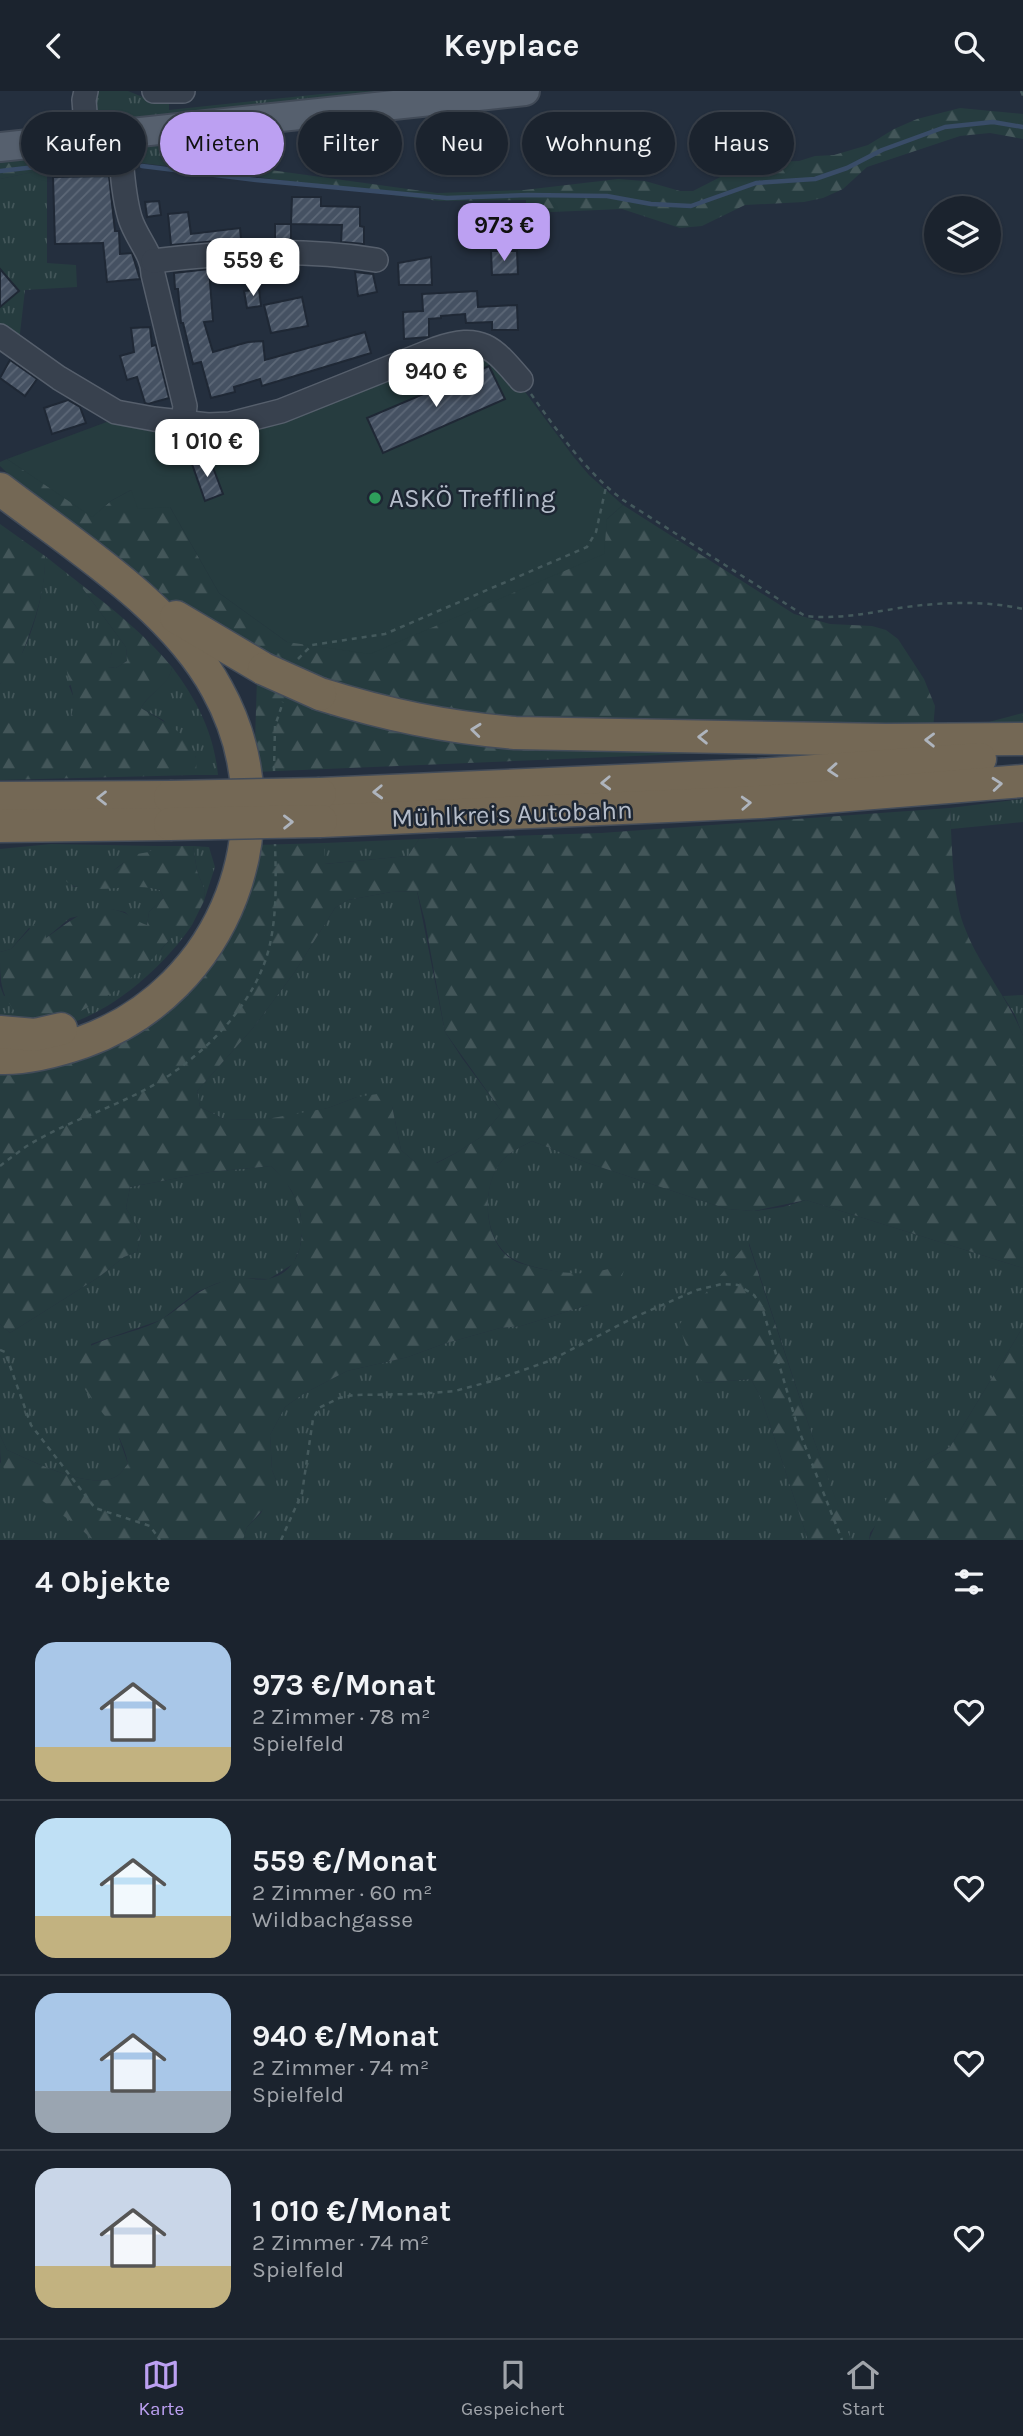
<!DOCTYPE html>
<html lang="de">
<meta charset="utf-8">
<style>
body{margin:0;font-family:Karla,sans-serif;background:#242b36;color:#f1f3f6;height:100vh;display:flex;flex-direction:column;font-size:26px;white-space:nowrap}
*{box-sizing:border-box;margin:0}
p{font-size:23px;color:#a0a4aa}
.icon{flex:none;width:38px;height:38px;fill:none;stroke:currentColor;stroke-width:2;stroke-linecap:round;stroke-linejoin:round}
.map{position:relative;height:1449px;overflow:hidden}
.sheet{display:flex;flex-direction:column;background:#1b232e;flex:1}
.sheet>*{flex:none}
.top-card{position:absolute;left:21px;top:21px;width:982px;height:63px;display:flex;gap:14px}
.tools{position:absolute;left:924px;top:105px;display:grid;gap:14px}
.tools a{display:grid;place-items:center;width:77px;height:77px;border-radius:50%;background:#1b232e;box-shadow:0 2px 5px #0004,0 0 0 2px #39404a;font-size:35px}
.price{position:absolute;translate:-50% -60px;padding:0 16px;border-radius:14px;background:#fff;color:#222;font-size:23px;line-height:46px;filter:drop-shadow(0 2px 4px #0008)}
.price::after{content:'';position:absolute;left:50%;top:42px;width:21px;height:16px;margin-left:-10px;background:inherit;clip-path:polygon(0 0,100% 0,50% 100%)}
.price.selected{background:#bca0f2;color:#111}
ul{padding:0;list-style:none}
li{display:flex;align-items:center;gap:21px;height:175px;padding:0 35px}
li+li{border-top:2px solid #39404a}
li span{display:grid;place-items:center;flex:none;width:196px;height:140px;border-radius:21px;color:#555}
li>.icon{margin-inline-start:auto}
span .icon{width:84px;height:84px;fill:#fffc;stroke-width:1}
li b{font-size:30px}
h2{display:flex;justify-content:space-between;align-items:center;height:84px;padding:0 35px;font-size:30px}
.chip{padding:0 24px;border-radius:32px;background:#1b232e;box-shadow:0 2px 5px #0004,0 0 0 2px #39404a;font-size:24px;line-height:63px}
.chip.selected{background:#bca0f2;color:#111}
header{display:flex;justify-content:space-between;align-items:center;height:91px;padding:0 35px;background:#1b232e;font-size:32px;font-weight:700}
.dock{display:flex;justify-content:space-around;align-items:center;height:98px;border-top:2px solid #39404a;background:#1b232e;font-size:19px;color:#a0a4aa}
.dock a{display:grid;justify-items:center;gap:4px}
.dock .selected{color:#bca0f2}
.map>svg:first-child{display:block}
.grass{fill:url(#grass-tufts)}
.forest{fill:url(#forest-firs);fill-rule:evenodd}
.park{fill:#263c3f}
.lines{fill:none;stroke-linecap:round;stroke-linejoin:round}
.stream{stroke:#394c67;stroke-width:4.5}
.building{fill:url(#building-hatch);stroke:#1f2835;stroke-width:2}
.minor-casing{stroke:#565f6c;stroke-width:26}
.major-casing{stroke:#414a57;stroke-width:32}
.highway-casing{stroke:#434c59;stroke-width:35}
.path{stroke:#44595c;stroke-width:2.5;stroke-dasharray:5 5;stroke-linecap:butt}
.minor{stroke:#38414e;stroke-width:23}
.major{stroke:#56606e;stroke-width:28}
.highway{stroke:#746855;stroke-width:32}
.highway-bridge-casing{stroke:#434c59;stroke-width:35;stroke-linecap:butt}
.highway-bridge{stroke:#746855;stroke-width:32}
.oneway{stroke:#aeb4bd}
.leisure-dot{fill:#2e9e5b;stroke:#1d2633;stroke-width:2.5}
.labels{text-anchor:middle;dominant-baseline:central;stroke-width:5;stroke-linejoin:round;paint-order:stroke}
.poi-label{font-size:26px;fill:#b4bcc9;stroke:#1d2633;text-anchor:start}
.street-label{font-size:26px;fill:#b4bcc9;stroke:#1d2633}
</style>
<header><svg class="icon" aria-label="back" viewBox="0 0 24 24"><path d="M15 5l-7 7 7 7"/></svg>Keyplace<svg class="icon" aria-label="search" viewBox="0 0 24 24"><circle cx="10" cy="10" r="6"/><path d="M15 15l6 6"/></svg></header>
<div class="map">
<svg width="1023" height="1449" viewBox="0 0 1023 1449">
<defs>
<pattern id="grass-tufts" width="24" height="20" patternUnits="userSpaceOnUse" patternTransform="scale(1.75)"><rect width="24" height="20" fill="#263c3f"/><path d="M3 7l-1-3M5 7V3M7 7l1-3M15 17l-1-3M17 17v-4M19 17l1-3" fill="none" stroke="#435659"/></pattern>
<pattern id="forest-firs" width="22" height="20" patternUnits="userSpaceOnUse" patternTransform="scale(1.75)"><rect width="22" height="20" fill="#263c3f"/><path d="M5 1l3.5 6h-7zM16 11l3.5 6h-7z" fill="#435659"/></pattern>
<pattern id="building-hatch" width="6" height="6" patternUnits="userSpaceOnUse" patternTransform="scale(1.75)"><rect width="6" height="6" fill="#455162"/><path d="M-1 1l2-2M0 6l6-6M5 7l2-2" fill="none" stroke="#5d6877"/></pattern>
</defs>
<rect width="100%" height="100%" fill="#242f3e"/>
<!-- grass -->
<g class="grass">
<polygon points="97,0 128,0 150,9 169,9 169,19 350,0 456,0 108,31 95,19 93,5"/>
<polygon points="244,37 250,85 141,72 142,48"/>
<polygon points="47,78 47,172 76,174 77,196 25,199 19,251 0,238 0,88"/>
<path d="M 45,465 L 78,491 L 126,556 L 127,570 L 116,577 L 107,576 L 112,561 L 69,595 L 76,612 L 71,625 L 0,625 L 0,593 C 28,570 46,501 45,465 Z"/>
<path d="M 172,576 C 197,609 214,642 218,684 L 196,684 L 196,666 L 163,629 L 141,617 C 149,602 170,593 172,576 Z"/>
<polygon points="1023,708 1023,731 951,738 950,717"/>
<polygon points="419,748 408,765 324,773 324,752"/>
<path d="M 51,753 L 158,755 L 156,758 L 123,772 L 109,783 L 71,795 C 100,800 133,789 160,799 L 164,807 L 149,821 L 147,834 L 134,830 L 125,821 L 110,818 L 70,827 L 46,847 L 29,837 L 11,858 L 0,861 L 0,758 Z"/>
<polygon points="193,755 209,756 215,776 204,810 205,800 197,780"/>
<polygon points="417,800 445,941 462,967 502,1021 481,1046 456,1062 436,1072 416,1072 401,1059 392,1015 357,1006 328,1017 292,1025 267,1028 226,1029 200,1016 197,1000 253,937 294,882 335,817 348,809 391,801"/>
<path d="M 192,834 C 164,876 107,927 55,936 C 38,939 17,936 0,936 L 0,895 L 4,905 L 161,859 L 177,839 Z"/>
<polygon points="1023,904 1023,945 1015,924 1003,905"/>
<path d="M 532,1050 L 588,1072 L 727,1118 L 755,1120 L 783,1116 L 806,1109 L 1023,1177 L 1023,1236 L 950,1356 L 920,1372 L 870,1442 L 869,1449 L 851,1449 L 846,1437 L 811,1341 L 749,1152 L 703,1292 L 751,1288 L 762,1309 L 808,1449 L 243,1449 L 247,1436 L 261,1422 L 276,1389 L 272,1379 L 270,1344 L 285,1316 L 303,1303 L 347,1280 L 408,1266 L 443,1253 L 500,1237 L 521,1235 L 588,1214 L 628,1174 C 614,1177 599,1181 585,1183 C 568,1184 532,1177 517,1170 C 483,1155 480,1096 501,1071 C 509,1061 521,1056 532,1050 Z"/>
<path d="M 271,1075 L 285,1089 L 297,1110 L 303,1135 L 300,1157 L 293,1173 L 269,1188 L 235,1187 L 215,1193 L 197,1201 L 161,1229 L 91,1253 L 103,1321 L 117,1341 L 128,1373 C 125,1376 121,1383 117,1385 C 93,1401 32,1370 7,1359 L 0,1344 L 0,1233 L 10,1242 L 99,1186 L 124,1166 L 137,1161 L 141,1143 L 126,1117 L 130,1096 L 210,1081 Z"/>
<path d="M 0,1371 C 24,1404 66,1418 92,1449 L 0,1449 Z"/>
</g>
<!-- forest -->
<g class="forest">
<polygon points="960,17 1023,23 1023,48 990,42 960,45 867,76 843,98 823,107 804,111 745,114 702,135 680,137 622,118 552,121 526,120 526,109 439,110 250,85 249,76 437,102 524,99 618,88 645,90 680,100 693,100 736,78 760,71 799,70 815,65 834,64 868,54 894,38 917,28"/>
<polygon points="47,63 47,78 0,88 0,69"/>
<polygon points="7,368 92,425 111,410 131,399 170,416 219,502 287,551 607,428 623,414 794,523 830,533 872,535 886,539 898,548 924,588 935,615 933,638 557,636 336,600 175,516 29,403 0,375 0,371"/>
<path d="M 0,433 L 45,465 C 46,505 31,538 18,574 L 12,584 L 0,593 Z"/>
<path d="M 78,491 C 111,517 145,543 172,576 C 169,596 150,600 141,617 C 160,629 191,642 196,667 C 197,672 196,679 196,684 L 0,689 L 0,625 L 71,625 C 85,589 36,571 102,542 L 110,548 L 112,561 L 108,576 L 116,577 L 127,570 L 126,556 Z"/>
<polygon points="257,587 347,622 732,661 254,681"/>
<polygon points="1023,622 1023,637 959,639"/>
<path d="M 950,717 C 952,751 952,803 964,835 C 978,874 1008,906 1023,945 L 1023,1177 L 806,1109 L 754,1120 L 727,1118 L 588,1072 L 532,1050 C 521,1056 509,1061 501,1071 C 480,1097 483,1156 517,1171 C 533,1177 569,1184 586,1182 C 600,1181 615,1176 629,1173 L 610,1200 L 588,1214 L 521,1235 L 500,1237 L 443,1253 L 408,1266 L 347,1280 L 303,1303 L 285,1316 L 270,1344 L 272,1379 L 276,1389 L 274,1406 L 247,1436 L 243,1449 L 92,1449 C 73,1426 9,1393 1,1372 C 0,1365 0,1352 0,1344 L 7,1359 C 32,1370 93,1401 117,1385 C 121,1383 125,1376 128,1373 C 126,1362 122,1351 116,1341 C 102,1316 69,1293 79,1262 C 104,1244 137,1243 162,1228 C 181,1217 194,1201 216,1193 C 222,1191 229,1187 236,1187 C 246,1186 257,1190 268,1188 C 304,1181 308,1137 296,1109 C 291,1096 281,1085 271,1075 L 210,1081 L 130,1096 L 126,1117 L 141,1143 L 137,1161 L 124,1166 L 99,1186 L 10,1242 L 0,1233 L 0,975 L 136,935 L 255,754 L 324,752 L 325,773 L 408,765 L 419,748 L 601,742 ZM 417,800 L 425,830 L 445,941 L 502,1021 L 481,1046 L 456,1062 L 437,1072 L 416,1072 L 401,1059 L 392,1015 L 384,1002 L 357,1006 L 328,1017 L 267,1028 L 226,1029 L 200,1016 L 197,1000 L 253,937 L 294,882 L 335,817 L 348,809 L 391,801 Z"/>
<path d="M 158,755 L 193,755 L 197,780 L 205,800 L 204,810 L 192,834 C 171,841 171,849 156,864 C 126,893 93,921 51,930 C 43,932 33,930 24,930 C 0,906 0,894 0,861 L 11,858 L 39,828 L 44,834 L 46,847 C 70,831 91,809 122,821 C 131,824 137,831 147,834 L 149,821 L 164,807 L 160,799 C 134,789 83,808 65,789 C 96,774 103,796 131,764 L 149,761 Z"/>
<path d="M 748,1151 L 811,1341 L 851,1449 L 808,1449 L 762,1309 L 751,1288 L 703,1292 C 691,1274 686,1254 679,1234 Z"/>
<polygon points="1023,1236 1023,1449 869,1449 892,1395 920,1372 950,1356"/>
</g>
<!-- park -->
<polygon class="park" points="470,258 511,282 573,365 589,384 623,414 607,428 604,463 370,563 287,551 219,502 170,416 138,418 131,399 111,410 92,426 7,368 120,326 189,339"/>
<g class="lines">
<!-- stream -->
<g class="stream">
<polyline points="142,75 256,89 447,107 528,104 607,105 651,113 691,115 756,92 815,88 847,77 882,59 945,36 993,31 1023,36"/>
<polyline points="0,80 53,74"/>
</g>
</g>
<!-- building -->
<g class="building">
<polygon points="109,85 115,140 119,140 120,163 132,162 140,188 107,191 103,152 55,153 53,86"/>
<polygon points="292,106 321,106 321,115 360,116 360,135 364,136 364,153 341,151 342,134 291,133"/>
<polygon points="159,110 161,124 147,126 145,111"/>
<polygon points="188,121 191,143 240,137 241,148 171,154 168,123"/>
<rect x="275" y="133" width="16" height="15"/>
<polygon points="491,160 517,160 518,183 492,184"/>
<polygon points="431,166 432,194 399,194 398,172"/>
<polygon points="258,176 299,176 299,188 258,189"/>
<polygon points="0,178 19,200 0,216"/>
<polygon points="209,178 213,230 204,231 213,261 248,251 263,250 265,269 365,241 371,262 262,295 260,288 234,296 235,301 211,307 201,271 193,273 183,232 181,232 178,198 175,198 174,182"/>
<polygon points="355,181 373,183 377,201 358,205"/>
<polygon points="259,198 261,215 247,217 244,200"/>
<polygon points="477,200 478,216 517,214 518,239 492,239 492,231 466,232 465,223 441,225 441,227 429,228 429,246 404,248 403,221 423,220 422,203"/>
<polygon points="302,206 308,235 271,242 264,214"/>
<polygon points="150,236 152,255 156,254 169,307 148,313 145,312 137,286 127,289 120,265 134,261 131,237"/>
<polygon points="10,269 37,288 25,305 0,287"/>
<polygon points="489,275 505,308 383,362 367,327"/>
<polygon points="68,309 80,316 86,332 52,343 44,317"/>
<polygon points="209,366 223,403 205,410 192,373"/>
</g>
<g class="lines">
<defs>
<g id="minor">
<polyline points="86,0 84,9 87,47"/>
<polyline points="154,0 183,0"/>
<path d="M 119,43 C 122,71 122,100 130,127 C 136,147 153,163 153,183 L 185,315 L 183,331"/>
<path d="M 153,170 C 227,161 302,157 376,169"/>
<path d="M 0,245 L 59,287 L 116,321 L 154,328 L 208,334 L 230,333 L 281,320 L 436,258 C 481,242 493,256 521,289"/>
</g>
<polyline id="major" points="0,56 525,0"/>
<g id="highway">
<path d="M 0,398 C 73,454 173,516 217,598 C 291,731 226,900 83,951 C 57,960 28,968 0,967"/>
<polyline points="176,526 264,578"/>
<path d="M 320,603 C 387,624 445,636 515,642 L 886,649 L 1023,648"/>
<polyline points="320,703 758,684 980,668"/>
<polyline points="0,707 170,706"/>
<polyline points="321,730 760,711 1023,690"/>
<polyline points="0,735 170,733"/>
<polyline points="0,941 35,944 61,938"/>
</g>
</defs>
<!-- minor casing -->
<use href="#minor" class="minor-casing"/>
<!-- major casing -->
<use href="#major" class="major-casing"/>
<!-- highway casing -->
<use href="#highway" class="highway-casing"/>
<!-- path -->
<g class="path">
<polyline points="1021,0 1023,5"/>
<path d="M 531,303 C 558,341 586,381 623,409 L 805,525 C 846,529 874,520 914,515 C 949,511 988,510 1023,518"/>
<polyline points="298,568 312,554 385,543 587,456 596,441 606,396"/>
<polyline points="274,680 275,635 283,611"/>
<path d="M 0,1075 C 12,1066 25,1055 39,1048 C 75,1028 114,1016 150,996 C 202,967 257,913 270,853 C 277,821 276,786 275,753"/>
<polyline points="0,1259 5,1261 31,1334 95,1417 150,1435 160,1449"/>
<polyline points="281,1449 302,1402 313,1328 319,1317 339,1307 354,1304 419,1303 455,1300 492,1290 549,1270 637,1225 697,1199 722,1193 738,1194 754,1204 762,1216 798,1337 842,1449"/>
</g>
<!-- minor -->
<use href="#minor" class="minor"/>
<!-- major -->
<use href="#major" class="major"/>
<!-- highway -->
<use href="#highway" class="highway"/>
<defs>
<g id="highway-bridge">
<polyline points="264,578 320,603"/>
<polyline points="170,706 320,703"/>
<polyline points="170,733 321,730"/>
</g>
</defs>
<!-- highway-bridge casing -->
<use href="#highway-bridge" class="highway-bridge-casing"/>
<!-- highway-bridge -->
<use href="#highway-bridge" class="highway-bridge"/>
</g>
<!-- one-way arrows -->
<defs><path id="oneway-chevron" d="M-2-3.5L2.5 0L-2 3.5" fill="none" stroke-width="1.6" stroke-linecap="round" stroke-linejoin="round" transform="scale(1.75)"/></defs>
<g class="oneway">
<use href="#oneway-chevron" transform="translate(476 639) rotate(-174)"/>
<use href="#oneway-chevron" transform="translate(703 646) rotate(-179)"/>
<use href="#oneway-chevron" transform="translate(930 649) rotate(-179)"/>
<use href="#oneway-chevron" transform="translate(833 679) rotate(176)"/>
<use href="#oneway-chevron" transform="translate(606 692) rotate(178)"/>
<use href="#oneway-chevron" transform="translate(997 693) rotate(-5)"/>
<use href="#oneway-chevron" transform="translate(378 701) rotate(178)"/>
<use href="#oneway-chevron" transform="translate(102 707) rotate(180)"/>
<use href="#oneway-chevron" transform="translate(746 712) rotate(-3)"/>
<use href="#oneway-chevron" transform="translate(288 731) rotate(-1)"/>
</g>
<!-- markers -->
<circle class="leisure-dot" cx="375" cy="407" r="7"/>
<g class="labels">
<!-- poi labels -->
<g class="poi-label">
<text x="389" y="407">ASKÖ Treffling</text>
</g>
<!-- street labels -->
<g class="street-label">
<text transform="translate(512 723) rotate(-2)">Mühlkreis Autobahn</text>
</g>
</g>
</svg>
<div class="tools">
<a><svg class="icon" aria-label="layers" viewBox="0 0 24 24"><path d="M12 4l9 5-9 5-9-5zM3 14l9 5 9-5"/></svg></a>
</div>
<b class="price selected" style="left:504px;top:172px">973 €</b>
<b class="price" style="left:253px;top:207px">559 €</b>
<b class="price" style="left:436px;top:318px">940 €</b>
<b class="price" style="left:207px;top:388px">1 010 €</b>
<div class="top-card">
<a class="chip">Kaufen</a>
<a class="chip selected">Mieten</a>
<a class="chip">Filter</a>
<a class="chip">Neu</a>
<a class="chip">Wohnung</a>
<a class="chip">Haus</a>
</div>
</div>
<section class="sheet">
<h2>4 Objekte<svg class="icon" aria-label="filters" viewBox="0 0 24 24"><path d="M4 7h16M4 17h16"/><circle cx="9" cy="7" r="2"/><circle cx="15" cy="17" r="2"/></svg></h2>
<ul>
<li><span style="background:linear-gradient(#a9c7e8 75%,#c2b280 0)"><svg class="icon" aria-label="home" viewBox="0 0 24 24"><path d="M3 11l9-7 9 7M6 9v11h12V9"/></svg></span><div><b>973 €/Monat</b><p>2 Zimmer · 78 m²</p><p>Spielfeld</p></div><svg class="icon" aria-label="heart" viewBox="0 0 24 24"><path d="M12 20l-8-8c-3-5 5-10 8-4 3-6 11-1 8 4z"/></svg></li>
<li><span style="background:linear-gradient(#bfe0f5 70%,#c2b280 0)"><svg class="icon" aria-label="home" viewBox="0 0 24 24"><path d="M3 11l9-7 9 7M6 9v11h12V9"/></svg></span><div><b>559 €/Monat</b><p>2 Zimmer · 60 m²</p><p>Wildbachgasse</p></div><svg class="icon" aria-label="heart" viewBox="0 0 24 24"><path d="M12 20l-8-8c-3-5 5-10 8-4 3-6 11-1 8 4z"/></svg></li>
<li><span style="background:linear-gradient(#a9c7e8 70%,#9aa5b1 0)"><svg class="icon" aria-label="home" viewBox="0 0 24 24"><path d="M3 11l9-7 9 7M6 9v11h12V9"/></svg></span><div><b>940 €/Monat</b><p>2 Zimmer · 74 m²</p><p>Spielfeld</p></div><svg class="icon" aria-label="heart" viewBox="0 0 24 24"><path d="M12 20l-8-8c-3-5 5-10 8-4 3-6 11-1 8 4z"/></svg></li>
<li><span style="background:linear-gradient(#c9d6e8 70%,#c2b280 0)"><svg class="icon" aria-label="home" viewBox="0 0 24 24"><path d="M3 11l9-7 9 7M6 9v11h12V9"/></svg></span><div><b>1 010 €/Monat</b><p>2 Zimmer · 74 m²</p><p>Spielfeld</p></div><svg class="icon" aria-label="heart" viewBox="0 0 24 24"><path d="M12 20l-8-8c-3-5 5-10 8-4 3-6 11-1 8 4z"/></svg></li>
</ul>
</section>
<nav class="dock">
<a class="selected"><svg class="icon" aria-label="map" viewBox="0 0 24 24"><path d="M3 6l6-2 6 2 6-2v14l-6 2-6-2-6 2zM9 4v14M15 6v14"/></svg>Karte</a>
<a><svg class="icon" aria-label="saved" viewBox="0 0 24 24"><path d="M7 4h10v16l-5-4-5 4z"/></svg>Gespeichert</a>
<a><svg class="icon" aria-label="home" viewBox="0 0 24 24"><path d="M3 11l9-7 9 7M6 9v11h12V9"/></svg>Start</a>
</nav>
